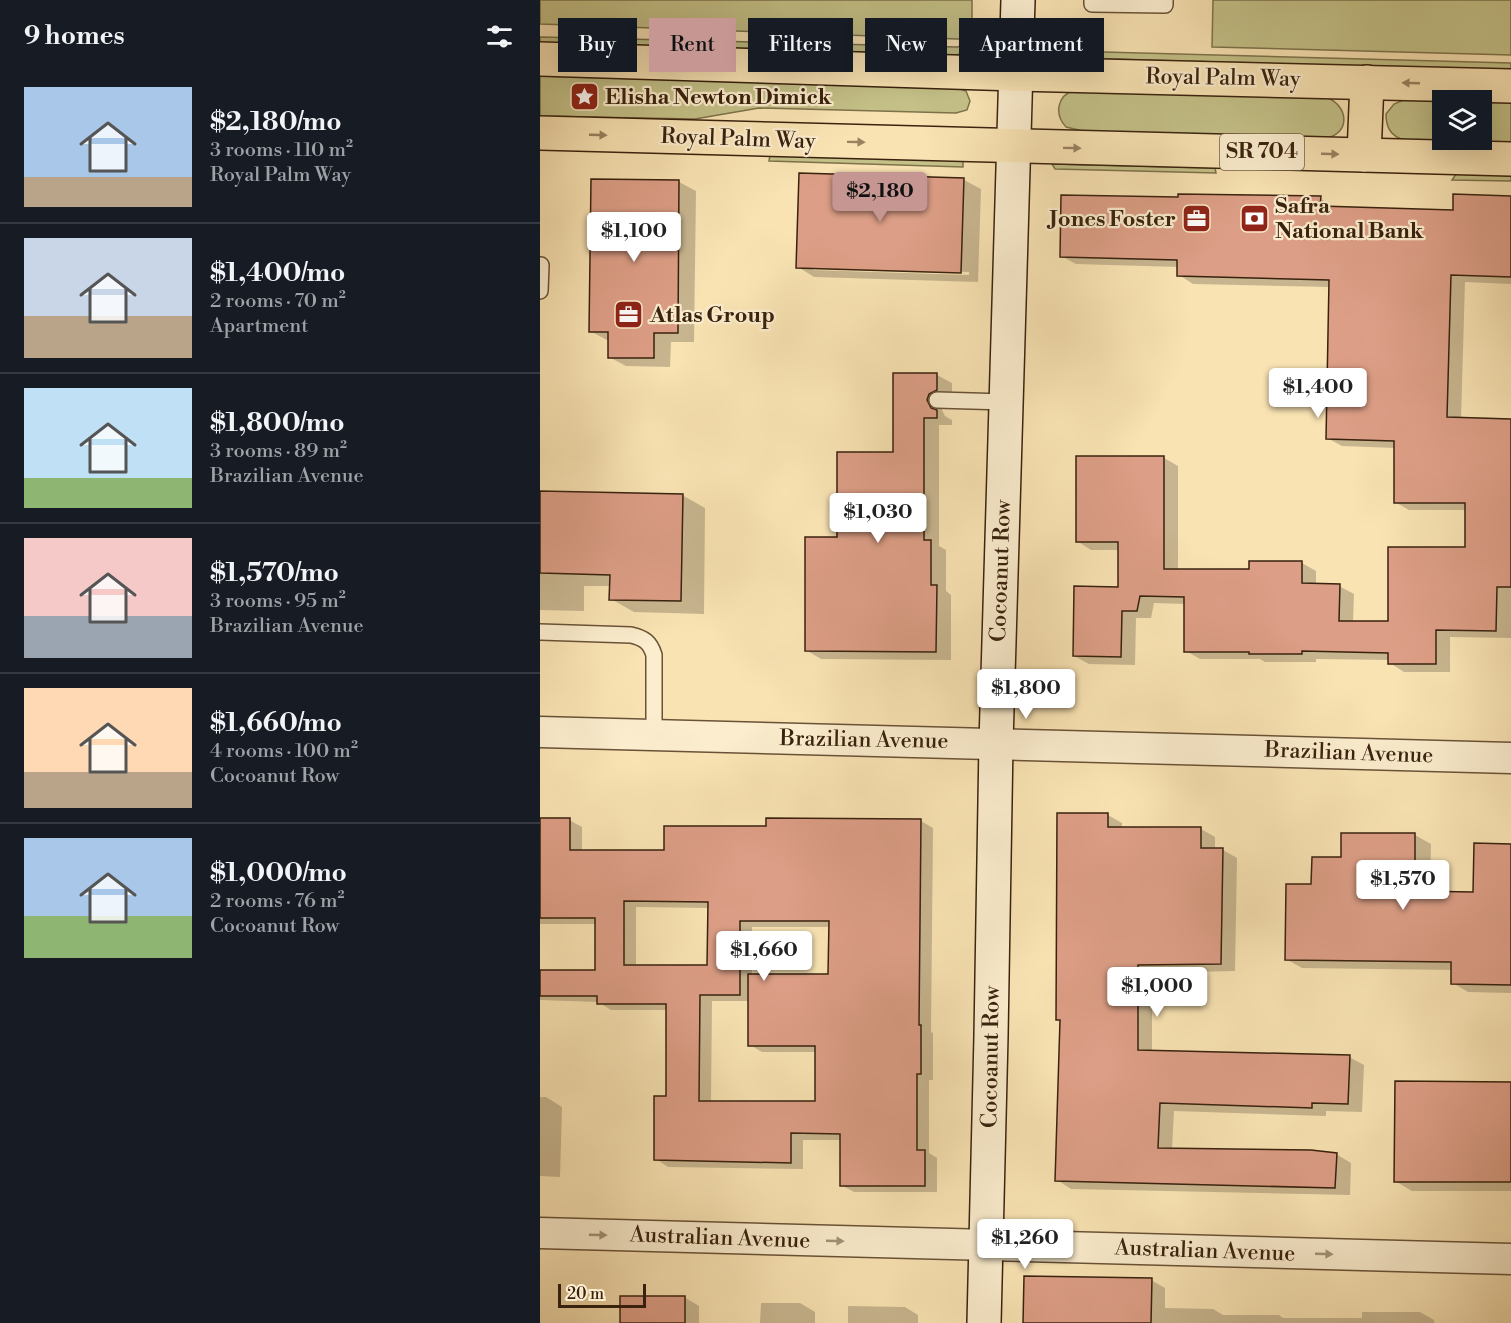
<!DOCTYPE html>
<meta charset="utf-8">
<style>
body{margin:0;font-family:"Libre Bodoni",serif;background:#20242c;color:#f1f3f6;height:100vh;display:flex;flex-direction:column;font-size:22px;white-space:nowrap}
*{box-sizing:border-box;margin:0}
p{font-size:20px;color:#9ea1a6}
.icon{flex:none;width:33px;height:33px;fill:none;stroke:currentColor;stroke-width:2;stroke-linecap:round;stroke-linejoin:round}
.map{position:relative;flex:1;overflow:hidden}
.details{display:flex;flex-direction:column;background:#171b24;width:540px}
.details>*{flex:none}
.hud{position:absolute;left:18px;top:18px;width:570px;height:54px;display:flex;gap:12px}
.fabs{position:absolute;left:892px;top:90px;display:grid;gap:12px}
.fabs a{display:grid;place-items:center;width:60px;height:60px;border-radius:0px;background:#171b24;box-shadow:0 6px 24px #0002;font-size:30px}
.scale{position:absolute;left:18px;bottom:15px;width:88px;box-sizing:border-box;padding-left:6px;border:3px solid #39220e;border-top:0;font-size:16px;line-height:21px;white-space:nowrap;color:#39220e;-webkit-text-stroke:4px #fbedce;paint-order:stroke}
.price{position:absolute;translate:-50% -51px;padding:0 14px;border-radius:6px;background:#fff;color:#222;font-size:20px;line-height:39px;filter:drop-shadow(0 2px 3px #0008)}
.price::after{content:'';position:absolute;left:50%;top:36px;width:18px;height:14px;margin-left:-9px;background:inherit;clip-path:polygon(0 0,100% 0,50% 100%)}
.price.active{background:#c59692;color:#111}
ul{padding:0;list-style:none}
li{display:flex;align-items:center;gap:18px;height:150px;padding:0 24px}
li+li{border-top:2px solid #363941}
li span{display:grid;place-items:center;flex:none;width:168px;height:120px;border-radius:0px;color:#555}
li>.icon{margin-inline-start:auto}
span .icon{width:72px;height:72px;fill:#fffc;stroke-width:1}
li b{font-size:26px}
h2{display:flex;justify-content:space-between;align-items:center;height:72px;padding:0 24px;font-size:26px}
.chip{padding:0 21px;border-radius:0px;background:#171b24;box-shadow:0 6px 24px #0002;font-size:21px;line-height:54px}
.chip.active{background:#c59692;color:#111}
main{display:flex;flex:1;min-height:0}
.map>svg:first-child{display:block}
.green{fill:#c4c188;stroke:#7e724b;stroke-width:1.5}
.shadow{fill:#0003;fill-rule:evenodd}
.building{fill:#dc9e86;stroke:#39220e;stroke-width:1.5;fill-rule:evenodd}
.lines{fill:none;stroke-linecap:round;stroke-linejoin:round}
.lane-casing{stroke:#695237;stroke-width:18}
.street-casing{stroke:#695237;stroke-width:33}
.secondary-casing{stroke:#39220e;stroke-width:36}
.primary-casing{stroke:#39220e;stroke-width:36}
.lane{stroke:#fbedce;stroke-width:15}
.street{stroke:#fbedce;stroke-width:30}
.secondary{stroke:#fbedce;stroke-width:33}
.primary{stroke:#f9e3b3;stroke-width:33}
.oneway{fill:#998260}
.oneway2{fill:#a49278}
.labels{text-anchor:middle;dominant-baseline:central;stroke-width:4.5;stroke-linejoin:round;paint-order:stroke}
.shield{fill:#fbedce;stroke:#735f48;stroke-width:1.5}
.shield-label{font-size:21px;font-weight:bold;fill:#39220e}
.street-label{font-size:22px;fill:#39220e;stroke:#fbedce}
.poi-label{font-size:22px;font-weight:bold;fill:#39220e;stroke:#fbedce;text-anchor:start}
</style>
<main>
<section class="details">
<h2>9 homes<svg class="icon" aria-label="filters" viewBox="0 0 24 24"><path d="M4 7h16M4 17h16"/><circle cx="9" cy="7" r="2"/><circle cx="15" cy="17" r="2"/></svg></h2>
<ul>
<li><span style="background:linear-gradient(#a9c7e8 75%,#b9a48a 0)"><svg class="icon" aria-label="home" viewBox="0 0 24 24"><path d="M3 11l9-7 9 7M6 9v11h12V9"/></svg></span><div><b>$2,180/mo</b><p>3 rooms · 110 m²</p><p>Royal Palm Way</p></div></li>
<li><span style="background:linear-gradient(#c9d6e8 65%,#b9a48a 0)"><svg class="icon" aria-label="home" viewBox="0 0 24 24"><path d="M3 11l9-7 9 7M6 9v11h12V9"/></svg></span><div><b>$1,400/mo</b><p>2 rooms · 70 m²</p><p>Apartment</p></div></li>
<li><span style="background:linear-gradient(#bfe0f5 75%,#8fb573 0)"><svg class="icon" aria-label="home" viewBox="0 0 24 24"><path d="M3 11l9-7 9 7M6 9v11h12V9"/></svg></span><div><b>$1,800/mo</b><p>3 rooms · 89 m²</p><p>Brazilian Avenue</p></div></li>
<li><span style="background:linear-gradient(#f6c9c9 65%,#9aa5b1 0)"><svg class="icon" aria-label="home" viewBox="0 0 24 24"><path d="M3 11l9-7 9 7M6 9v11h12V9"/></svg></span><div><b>$1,570/mo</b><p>3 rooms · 95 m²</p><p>Brazilian Avenue</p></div></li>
<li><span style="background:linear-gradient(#ffd9b3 70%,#b9a48a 0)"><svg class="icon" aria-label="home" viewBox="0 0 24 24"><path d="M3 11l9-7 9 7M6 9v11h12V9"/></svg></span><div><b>$1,660/mo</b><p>4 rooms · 100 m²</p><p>Cocoanut Row</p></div></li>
<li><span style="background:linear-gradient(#a9c7e8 65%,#8fb573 0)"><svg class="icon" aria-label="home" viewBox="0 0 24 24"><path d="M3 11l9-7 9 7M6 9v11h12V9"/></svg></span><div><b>$1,000/mo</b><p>2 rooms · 76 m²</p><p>Cocoanut Row</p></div></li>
</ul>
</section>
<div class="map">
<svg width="971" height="1323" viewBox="0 0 971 1323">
<rect width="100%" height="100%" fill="#f9e3b3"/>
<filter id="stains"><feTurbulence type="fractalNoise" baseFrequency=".00333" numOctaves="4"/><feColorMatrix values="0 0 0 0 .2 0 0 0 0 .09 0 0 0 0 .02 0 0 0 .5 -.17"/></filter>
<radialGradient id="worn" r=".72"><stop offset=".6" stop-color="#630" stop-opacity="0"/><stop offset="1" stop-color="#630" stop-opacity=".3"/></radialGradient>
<!-- green -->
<g class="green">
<polygon points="0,0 432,0 432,25 420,39 417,39 0,24"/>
<polygon points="673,0 971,0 971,55 672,47"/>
<polygon points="0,37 417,47 426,45 427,52 416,55 0,43"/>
<polygon points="526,51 971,63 971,70 534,58 526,57"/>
<polygon points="0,76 417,88 426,91 430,101 427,110 416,113 219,108 155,119 0,116"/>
<path d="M 534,90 L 788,98 C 809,107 810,134 786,138 L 543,131 L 526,127 C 514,114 517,96 534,90 Z"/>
<path d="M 866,99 L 903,100 L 903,140 L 942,140 L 942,101 L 971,102 L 971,143 L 864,140 C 851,136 846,128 846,114 L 854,104 Z"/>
<polygon points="230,155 423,160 423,167 229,161"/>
<polygon points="512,164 675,168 676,173 515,169"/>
<polygon points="916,174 971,176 971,181 912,180"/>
</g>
<!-- shadow -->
<g class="shadow">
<path d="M 424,180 L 441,189 L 438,282 L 274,277 L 258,267 ZM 273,267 L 429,272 L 429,275 L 273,270 Z"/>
<polygon points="52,181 139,182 156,191 154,342 131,342 130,367 86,366 69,357 69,341 50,331"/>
<polygon points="780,198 794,208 915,211 971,198 971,284 925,282 921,419 971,420 971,638 910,637 910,672 864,672 850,663 850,660 776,659 776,662 725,662 720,659 660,659 646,651 646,604 614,603 611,618 596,618 595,665 549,664 534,656 579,588 580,550 551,550 537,541 624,458 638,466 638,570 711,570 762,563 776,571 776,585 799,586 814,594 813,622 850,622 926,549 926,510 869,510 855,502 855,448 802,446 787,438 790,287 653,284 639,275 639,267 536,264 521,256"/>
<polygon points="397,375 412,383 412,399 404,403 402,410 405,416 412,420 412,425 399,425 399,546 406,550 406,591 411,595 411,660 281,659 266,650 299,538 354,453"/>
<polygon points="0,492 142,495 165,508 164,614 94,612 71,599 71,586 44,586 44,611 0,610"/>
<polygon points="568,815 582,823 582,829 661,829 675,837 675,850 683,850 697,858 695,971 612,973 612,1052 809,1057 824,1065 822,1112 786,1111 786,1116 634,1111 632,1149 796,1154 811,1163 810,1195 531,1189 517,1180 522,1022 517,1019"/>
<path d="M 0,820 L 29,820 L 42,827 L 42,851 L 125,851 L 227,827 L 227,820 L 381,821 L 393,828 L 391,1032 L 393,1033 L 393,1080 L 389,1080 L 389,1153 L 397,1158 L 397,1192 L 314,1192 L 301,1185 L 301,1140 L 263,1140 L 263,1169 L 128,1167 L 116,1159 L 127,1097 L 127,1010 L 71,1010 L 58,1002 L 0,1000 L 0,971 L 56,971 L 56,924 L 0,924 ZM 96,907 L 169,908 L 169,967 L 96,967 ZM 212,927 L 290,927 L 289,975 L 212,975 ZM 172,1001 L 210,1001 L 210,1045 L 222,1052 L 277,1052 L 276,1102 L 171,1102 Z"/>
<polygon points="875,835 891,844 890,893 935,894 971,845 971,993 928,992 913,983 913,970 762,968 746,959 773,886 803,859"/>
<polygon points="971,1083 971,1191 872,1191 855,1181"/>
<polygon points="0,1097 6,1097 22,1107 20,1177 0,1176"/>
<polygon points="611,1280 625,1288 625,1308 673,1309 683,1315 739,1315 743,1318 822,1318 822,1312 880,1312 894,1320 894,1323 485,1323"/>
<polygon points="144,1297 159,1306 159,1323 82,1323"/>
<polygon points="221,1303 260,1303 275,1312 275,1323 220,1323"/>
<polygon points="308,1306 365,1307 378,1315 378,1323 308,1323"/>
</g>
<!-- building -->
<g class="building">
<polygon points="259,173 424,178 421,273 256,268"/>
<polygon points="51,179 139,180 138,333 114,333 114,358 68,358 68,332 49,332"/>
<polygon points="638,194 781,196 780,206 913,210 913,194 971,196 971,277 911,275 907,417 971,419 971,587 957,587 956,631 896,630 896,664 848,664 848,653 762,651 762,654 709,654 709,652 644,652 644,597 600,596 597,611 582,611 581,657 533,656 534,586 578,587 578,542 536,542 536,456 624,456 624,569 709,569 709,561 762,561 762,583 800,584 799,621 848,621 848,547 925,547 925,503 854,503 854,441 786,439 789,280 637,276 637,260 520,257 521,195 638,197"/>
<polygon points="353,373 397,373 397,390 389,394 387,400 391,408 397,410 397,418 384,418 384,540 391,540 391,585 397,585 396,652 265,651 265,537 297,537 297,452 353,452"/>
<polygon points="0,491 143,494 141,601 69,600 70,575 0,573"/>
<polygon points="517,813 568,813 568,827 661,827 661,848 683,848 681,964 598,965 598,1050 810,1055 808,1104 772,1103 772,1108 620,1103 618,1148 771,1150 797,1153 795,1188 515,1181 520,1020 516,1020"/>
<path d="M 0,818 L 30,818 L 30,850 L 124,850 L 124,826 L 226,826 L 226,818 L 381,819 L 379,1025 L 381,1025 L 381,1074 L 377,1074 L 377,1150 L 385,1150 L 385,1186 L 300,1186 L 300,1134 L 251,1133 L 251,1163 L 114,1160 L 114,1096 L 126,1096 L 126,1004 L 57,1004 L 57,996 L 0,996 L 0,970 L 55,970 L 55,918 L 0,918 ZM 84,901 L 168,902 L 167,965 L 84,965 ZM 200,921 L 289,921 L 288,974 L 208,974 L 208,1046 L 275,1046 L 275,1101 L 159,1101 L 160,995 L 200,995 Z"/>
<polygon points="801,833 875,833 875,891 933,892 934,843 971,844 971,985 911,984 911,962 745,960 746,884 771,884 772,857 801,857"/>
<polygon points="855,1081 971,1082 971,1182 854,1182"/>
<polygon points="484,1276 612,1278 611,1323 483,1323"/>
<rect x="80" y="1296" width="65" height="27"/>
</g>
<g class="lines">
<defs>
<g id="lane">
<polyline points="552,0 552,4 625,5 625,0"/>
<polyline points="0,291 1,265"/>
<polyline points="397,400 466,402"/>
<path d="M 0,632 L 91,635 C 104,638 110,642 114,655 L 114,735"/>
</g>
<g id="street">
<polyline points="0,732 971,758"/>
<polyline points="0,1233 971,1259"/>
</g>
<polyline id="secondary" points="444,1323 451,1036 456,743 478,0"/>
<g id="primary">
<polyline points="0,59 476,74 971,86"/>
<polyline points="0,133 971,159"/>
<polyline points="824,155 827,82"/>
</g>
</defs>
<!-- lane casing -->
<use href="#lane" class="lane-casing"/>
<!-- street casing -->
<use href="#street" class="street-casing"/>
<!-- secondary casing -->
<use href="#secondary" class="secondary-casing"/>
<!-- primary casing -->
<use href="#primary" class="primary-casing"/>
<!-- lane -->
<use href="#lane" class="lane"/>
<!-- street -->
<use href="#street" class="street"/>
<!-- secondary -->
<use href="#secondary" class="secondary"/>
<!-- primary -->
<use href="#primary" class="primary"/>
</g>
<!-- one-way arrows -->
<defs><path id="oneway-solid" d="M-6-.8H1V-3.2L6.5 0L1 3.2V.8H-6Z" transform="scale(1.5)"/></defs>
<g class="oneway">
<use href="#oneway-solid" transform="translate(871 83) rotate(-178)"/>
<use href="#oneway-solid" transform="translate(58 135) rotate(2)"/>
<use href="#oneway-solid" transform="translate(316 142) rotate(1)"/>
<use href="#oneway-solid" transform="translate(532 148) rotate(1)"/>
<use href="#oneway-solid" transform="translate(790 154) rotate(2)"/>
</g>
<g class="oneway2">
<use href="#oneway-solid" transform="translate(58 1235) rotate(2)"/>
<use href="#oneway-solid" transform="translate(295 1241) rotate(2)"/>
<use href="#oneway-solid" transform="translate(784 1254) rotate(2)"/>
</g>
<!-- icons -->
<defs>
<symbol id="sight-square" viewBox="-11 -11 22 22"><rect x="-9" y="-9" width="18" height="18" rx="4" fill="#8f2418" stroke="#fbedce"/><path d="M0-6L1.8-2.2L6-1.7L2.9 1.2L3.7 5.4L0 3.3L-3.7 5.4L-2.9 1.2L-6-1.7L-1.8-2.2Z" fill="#fff"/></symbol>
<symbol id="office-square" viewBox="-11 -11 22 22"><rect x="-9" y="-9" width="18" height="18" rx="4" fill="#8f2418" stroke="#fbedce"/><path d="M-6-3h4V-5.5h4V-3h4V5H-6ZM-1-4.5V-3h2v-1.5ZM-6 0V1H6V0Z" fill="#fff"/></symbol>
<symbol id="bank-square" viewBox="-11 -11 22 22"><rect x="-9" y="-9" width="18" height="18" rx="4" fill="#8f2418" stroke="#fbedce"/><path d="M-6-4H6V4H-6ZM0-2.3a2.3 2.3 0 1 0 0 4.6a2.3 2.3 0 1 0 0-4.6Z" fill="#fff"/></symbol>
</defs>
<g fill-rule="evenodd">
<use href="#sight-square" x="28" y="80" width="33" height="33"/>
<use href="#office-square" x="640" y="202" width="33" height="33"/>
<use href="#bank-square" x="698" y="202" width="33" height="33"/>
<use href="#office-square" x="72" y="298" width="33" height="33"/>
</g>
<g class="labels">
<!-- shield labels -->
<rect class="shield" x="680" y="134" width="84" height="36" rx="4.5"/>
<g class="shield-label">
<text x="722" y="152">SR 704</text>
</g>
<!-- street labels -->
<g class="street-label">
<text transform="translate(683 78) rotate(1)">Royal Palm Way</text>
<text transform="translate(198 139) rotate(2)">Royal Palm Way</text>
<text transform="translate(461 571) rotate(-88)">Cocoanut Row</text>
<text transform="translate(324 740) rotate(1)">Brazilian Avenue</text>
<text transform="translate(809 753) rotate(2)">Brazilian Avenue</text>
<text transform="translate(451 1057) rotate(-89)">Cocoanut Row</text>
<text transform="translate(180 1238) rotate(2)">Australian Avenue</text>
<text transform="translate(665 1251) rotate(2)">Australian Avenue</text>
</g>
<!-- poi labels -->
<g class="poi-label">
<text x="65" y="97">Elisha Newton Dimick</text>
<text x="735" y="206">Safra<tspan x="735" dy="25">National Bank</tspan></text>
<text x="636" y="219" text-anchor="end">Jones Foster</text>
<text x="110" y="315">Atlas Group</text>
</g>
</g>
<rect width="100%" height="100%" filter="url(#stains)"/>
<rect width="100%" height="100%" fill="url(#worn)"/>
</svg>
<div class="fabs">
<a><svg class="icon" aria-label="layers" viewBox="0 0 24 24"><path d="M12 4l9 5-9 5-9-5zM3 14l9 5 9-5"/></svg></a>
</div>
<div class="scale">20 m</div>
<b class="price active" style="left:340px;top:223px">$2,180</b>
<b class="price" style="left:94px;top:263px">$1,100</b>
<b class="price" style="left:778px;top:419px">$1,400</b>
<b class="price" style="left:338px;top:544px">$1,030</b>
<b class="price" style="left:486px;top:720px">$1,800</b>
<b class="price" style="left:863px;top:911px">$1,570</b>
<b class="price" style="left:224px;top:982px">$1,660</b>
<b class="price" style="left:617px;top:1018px">$1,000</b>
<b class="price" style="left:485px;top:1270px">$1,260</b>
<div class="hud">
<a class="chip">Buy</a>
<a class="chip active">Rent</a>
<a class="chip">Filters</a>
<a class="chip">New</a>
<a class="chip">Apartment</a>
</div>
</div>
</main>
